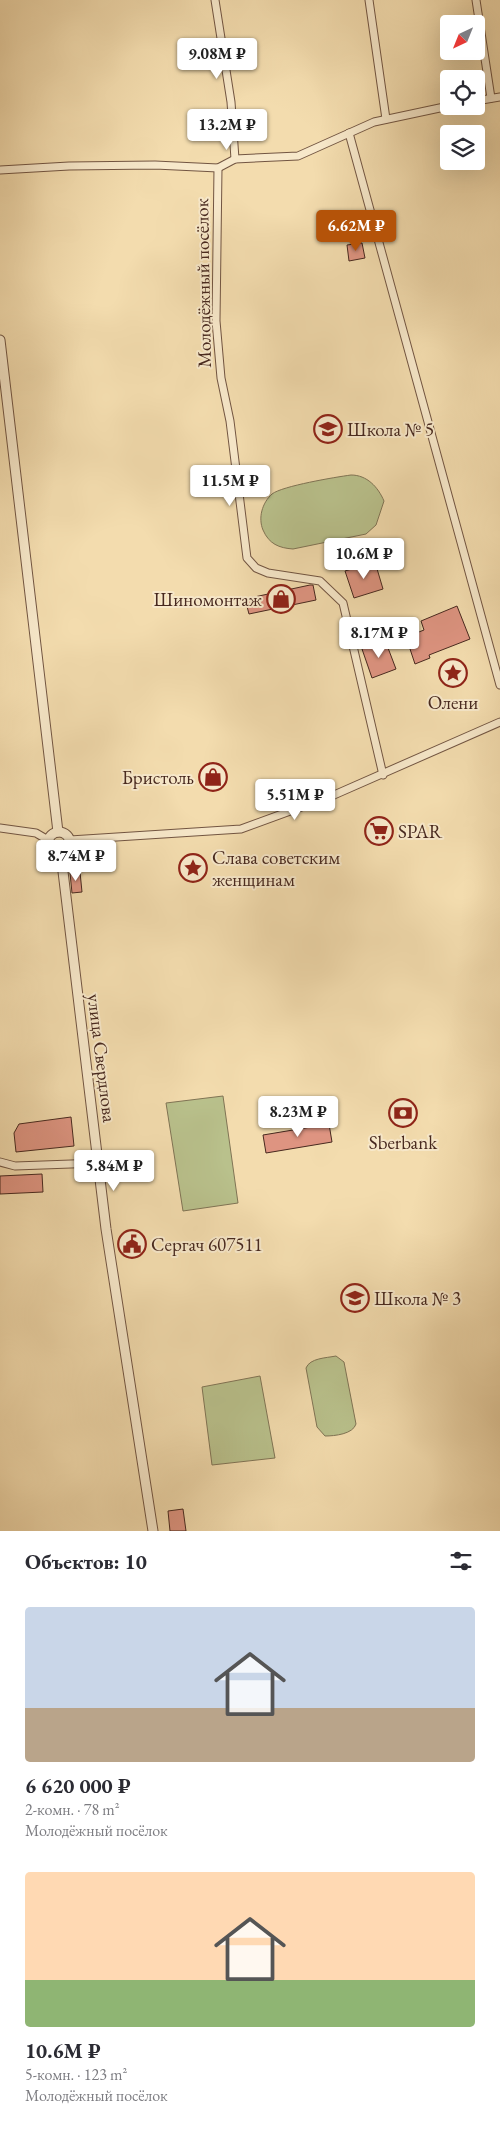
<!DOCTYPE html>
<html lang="ru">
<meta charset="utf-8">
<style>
body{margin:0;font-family:"EB Garamond",serif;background:#f2f2f3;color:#2b2b33;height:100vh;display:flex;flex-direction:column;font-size:19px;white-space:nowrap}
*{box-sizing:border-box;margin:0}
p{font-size:16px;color:#7c7c81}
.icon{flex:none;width:28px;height:28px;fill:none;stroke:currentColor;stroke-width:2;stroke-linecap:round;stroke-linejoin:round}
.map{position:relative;height:1531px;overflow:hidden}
.drawer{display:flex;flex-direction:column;background:#fff;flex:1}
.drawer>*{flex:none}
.needle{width:32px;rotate:223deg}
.buttons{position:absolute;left:440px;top:15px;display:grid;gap:10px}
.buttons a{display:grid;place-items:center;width:45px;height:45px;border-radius:5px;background:#fff;box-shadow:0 5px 20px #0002;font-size:25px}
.price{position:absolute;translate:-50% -42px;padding:0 11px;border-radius:5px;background:#fff;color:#222;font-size:16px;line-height:32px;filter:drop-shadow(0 1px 2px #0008)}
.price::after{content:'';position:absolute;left:50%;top:30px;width:15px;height:11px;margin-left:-8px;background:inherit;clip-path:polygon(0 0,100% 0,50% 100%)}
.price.active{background:#b45309;color:#fff}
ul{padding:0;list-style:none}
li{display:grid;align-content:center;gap:10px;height:265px;padding:0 25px}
li span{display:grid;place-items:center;height:155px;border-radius:5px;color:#555}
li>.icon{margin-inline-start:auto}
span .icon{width:90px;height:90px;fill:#fffc;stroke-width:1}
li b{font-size:21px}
h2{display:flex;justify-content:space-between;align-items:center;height:60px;padding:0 25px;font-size:21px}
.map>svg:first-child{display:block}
.green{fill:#b9c18c;stroke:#807455}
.building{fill:#de9481;stroke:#47281e}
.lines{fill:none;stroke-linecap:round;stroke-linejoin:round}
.minor-casing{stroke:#725542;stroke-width:9}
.tertiary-casing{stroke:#725542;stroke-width:11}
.minor{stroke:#f7e8ca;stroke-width:7}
.tertiary{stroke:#f7e8ca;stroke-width:9}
.labels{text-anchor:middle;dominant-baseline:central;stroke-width:4;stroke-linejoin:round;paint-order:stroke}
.street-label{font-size:19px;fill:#47281e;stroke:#f7e8ca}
.poi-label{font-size:19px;fill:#47281e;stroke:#f7e8ca;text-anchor:start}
</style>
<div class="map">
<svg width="500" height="1531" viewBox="0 0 500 1531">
<rect width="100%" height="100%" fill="#f3dcae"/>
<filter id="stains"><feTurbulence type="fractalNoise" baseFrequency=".004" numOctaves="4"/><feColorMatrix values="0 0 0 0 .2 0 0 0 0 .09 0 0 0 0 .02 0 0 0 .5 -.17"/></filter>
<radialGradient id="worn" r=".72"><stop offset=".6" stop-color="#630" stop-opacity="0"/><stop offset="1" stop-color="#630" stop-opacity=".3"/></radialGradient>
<!-- green -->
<g class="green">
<path d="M 351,475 C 367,475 378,487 384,501 L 376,525 L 366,534 L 293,549 C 279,548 269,544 263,530 C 258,518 262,503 272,494 C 282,486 336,477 351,475 Z"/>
<polygon points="223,1096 238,1203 183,1211 166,1103"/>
<path d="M 336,1356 L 344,1362 L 356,1424 C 353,1434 335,1436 325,1436 L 317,1427 L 306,1368 C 310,1358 326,1358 336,1356 Z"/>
<polygon points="260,1376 275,1458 212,1465 202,1387"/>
</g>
<!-- building -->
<g class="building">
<polygon points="362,243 365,258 349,261 347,245"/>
<polygon points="375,562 383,589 354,598 345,571"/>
<polygon points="310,585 313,585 316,600 249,614 245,599"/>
<polygon points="457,606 470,639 429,655 430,658 415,664 406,637 424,630 421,621"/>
<polygon points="385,640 396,669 372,678 362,649"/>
<polygon points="80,872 82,892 72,893 70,873"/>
<polygon points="71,1117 74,1146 16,1152 14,1133 19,1124"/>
<polygon points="329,1124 332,1142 266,1153 263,1135"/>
<polygon points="42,1174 43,1192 0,1194 0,1176"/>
<polygon points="183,1509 186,1531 170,1531 168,1511"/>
</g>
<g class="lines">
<defs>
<g id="minor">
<polyline points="215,0 231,102 235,159"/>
<polyline points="369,0 386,119"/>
<polyline points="476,0 491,98"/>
<polyline points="476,101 500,97"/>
<polyline points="349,133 500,685"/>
<polyline points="218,168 216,321 221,378 230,421 247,558 256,568 268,573 320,581 343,603 383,775"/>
<polyline points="0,170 69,166 155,165 218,168 235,159 298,156 374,122 449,106"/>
<polyline points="0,828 36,833 48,840"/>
<polyline points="70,840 241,829 334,795 500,722"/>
<polyline points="0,1162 15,1166 99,1163"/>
</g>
<g id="tertiary">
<polyline points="0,340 58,832"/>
<circle cx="59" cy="843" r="11"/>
<polyline points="61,855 106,1229 153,1531"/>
</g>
</defs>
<!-- minor casing -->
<use href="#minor" class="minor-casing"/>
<!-- tertiary casing -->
<use href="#tertiary" class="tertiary-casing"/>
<!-- minor -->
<use href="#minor" class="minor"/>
<!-- tertiary -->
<use href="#tertiary" class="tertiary"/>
</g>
<!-- icons -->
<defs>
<symbol id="school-ring" viewBox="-11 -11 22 22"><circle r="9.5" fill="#f7e8ca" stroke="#8f2418" stroke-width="1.5"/><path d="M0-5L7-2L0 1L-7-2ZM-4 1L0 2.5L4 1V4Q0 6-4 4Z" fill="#8f2418"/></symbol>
<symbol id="shop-ring" viewBox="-11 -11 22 22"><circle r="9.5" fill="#f7e8ca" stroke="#8f2418" stroke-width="1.5"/><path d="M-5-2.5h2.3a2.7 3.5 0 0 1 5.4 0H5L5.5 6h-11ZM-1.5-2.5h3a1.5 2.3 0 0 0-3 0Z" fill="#8f2418"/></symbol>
<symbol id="sight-ring" viewBox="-11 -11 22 22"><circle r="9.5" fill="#f7e8ca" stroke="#8f2418" stroke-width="1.5"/><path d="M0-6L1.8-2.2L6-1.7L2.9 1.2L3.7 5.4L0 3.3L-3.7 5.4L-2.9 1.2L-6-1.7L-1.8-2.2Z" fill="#8f2418"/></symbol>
<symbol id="supermarket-ring" viewBox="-11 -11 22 22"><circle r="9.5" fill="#f7e8ca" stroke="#8f2418" stroke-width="1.5"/><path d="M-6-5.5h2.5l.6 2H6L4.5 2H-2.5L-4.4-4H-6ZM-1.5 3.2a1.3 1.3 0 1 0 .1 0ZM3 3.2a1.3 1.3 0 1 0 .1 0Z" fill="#8f2418"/></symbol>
<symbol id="bank-ring" viewBox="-11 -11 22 22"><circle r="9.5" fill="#f7e8ca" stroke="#8f2418" stroke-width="1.5"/><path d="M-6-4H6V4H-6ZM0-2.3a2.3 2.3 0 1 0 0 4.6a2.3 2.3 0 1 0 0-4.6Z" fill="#8f2418"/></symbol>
<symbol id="civic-ring" viewBox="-11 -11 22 22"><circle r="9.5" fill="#f7e8ca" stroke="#8f2418" stroke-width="1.5"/><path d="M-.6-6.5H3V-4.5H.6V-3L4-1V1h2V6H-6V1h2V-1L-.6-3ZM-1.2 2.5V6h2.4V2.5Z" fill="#8f2418"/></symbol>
</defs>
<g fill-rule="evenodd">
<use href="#school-ring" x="312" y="413" width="32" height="32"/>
<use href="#shop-ring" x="265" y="583" width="32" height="32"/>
<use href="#sight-ring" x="437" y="657" width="32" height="32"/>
<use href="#shop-ring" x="197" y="761" width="32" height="32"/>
<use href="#supermarket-ring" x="363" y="815" width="32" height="32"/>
<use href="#sight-ring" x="177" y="852" width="32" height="32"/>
<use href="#bank-ring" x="387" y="1097" width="32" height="32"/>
<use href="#civic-ring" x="116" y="1228" width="32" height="32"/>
<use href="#school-ring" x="339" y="1282" width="32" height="32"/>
</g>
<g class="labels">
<!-- street labels -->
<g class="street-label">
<text transform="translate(203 283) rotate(-91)">Молодёжный посёлок</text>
<text transform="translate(102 1058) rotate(83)">улица Свердлова</text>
</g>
<!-- poi labels -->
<g class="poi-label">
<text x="347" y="429">Школа № 5</text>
<text x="262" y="599" text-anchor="end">Шиномонтаж</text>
<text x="453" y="702" text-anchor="middle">Олени</text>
<text x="194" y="777" text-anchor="end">Бристоль</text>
<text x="398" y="831">SPAR</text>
<text x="212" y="857">Слава советским<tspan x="212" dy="22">женщинам</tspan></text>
<text x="403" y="1142" text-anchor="middle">Sberbank</text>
<text x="151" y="1244">Сергач 607511</text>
<text x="374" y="1298">Школа № 3</text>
</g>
</g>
<rect width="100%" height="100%" filter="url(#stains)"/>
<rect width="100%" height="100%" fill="url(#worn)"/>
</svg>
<div class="buttons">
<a><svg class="needle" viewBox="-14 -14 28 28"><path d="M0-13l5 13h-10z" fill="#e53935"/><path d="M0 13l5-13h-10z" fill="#7c7c81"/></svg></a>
<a><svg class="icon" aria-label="locate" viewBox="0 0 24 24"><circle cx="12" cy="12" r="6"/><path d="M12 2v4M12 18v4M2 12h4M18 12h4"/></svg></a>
<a><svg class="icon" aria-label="layers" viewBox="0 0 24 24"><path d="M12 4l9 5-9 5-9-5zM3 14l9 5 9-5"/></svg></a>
</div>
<b class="price" style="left:217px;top:80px">9.08M ₽</b>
<b class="price" style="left:227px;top:151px">13.2M ₽</b>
<b class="price active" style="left:356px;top:252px">6.62M ₽</b>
<b class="price" style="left:230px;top:507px">11.5M ₽</b>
<b class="price" style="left:364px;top:580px">10.6M ₽</b>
<b class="price" style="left:379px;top:659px">8.17M ₽</b>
<b class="price" style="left:295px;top:821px">5.51M ₽</b>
<b class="price" style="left:76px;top:882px">8.74M ₽</b>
<b class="price" style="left:298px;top:1138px">8.23M ₽</b>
<b class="price" style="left:114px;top:1192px">5.84M ₽</b>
</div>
<section class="drawer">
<h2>Объектов: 10<svg class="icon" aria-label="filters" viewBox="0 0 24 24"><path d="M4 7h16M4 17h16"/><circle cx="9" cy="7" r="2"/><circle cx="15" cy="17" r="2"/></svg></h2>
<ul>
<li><span style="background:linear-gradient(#c9d6e8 65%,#b9a48a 0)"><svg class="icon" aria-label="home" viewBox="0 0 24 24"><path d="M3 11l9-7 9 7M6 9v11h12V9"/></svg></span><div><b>6 620 000 ₽</b><p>2-комн. · 78 m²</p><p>Молодёжный посёлок</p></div></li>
<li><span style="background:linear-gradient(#ffd9b3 70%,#8fb573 0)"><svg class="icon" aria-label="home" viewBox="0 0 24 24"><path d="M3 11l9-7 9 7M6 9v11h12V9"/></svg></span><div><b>10.6M ₽</b><p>5-комн. · 123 m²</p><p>Молодёжный посёлок</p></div></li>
</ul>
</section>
